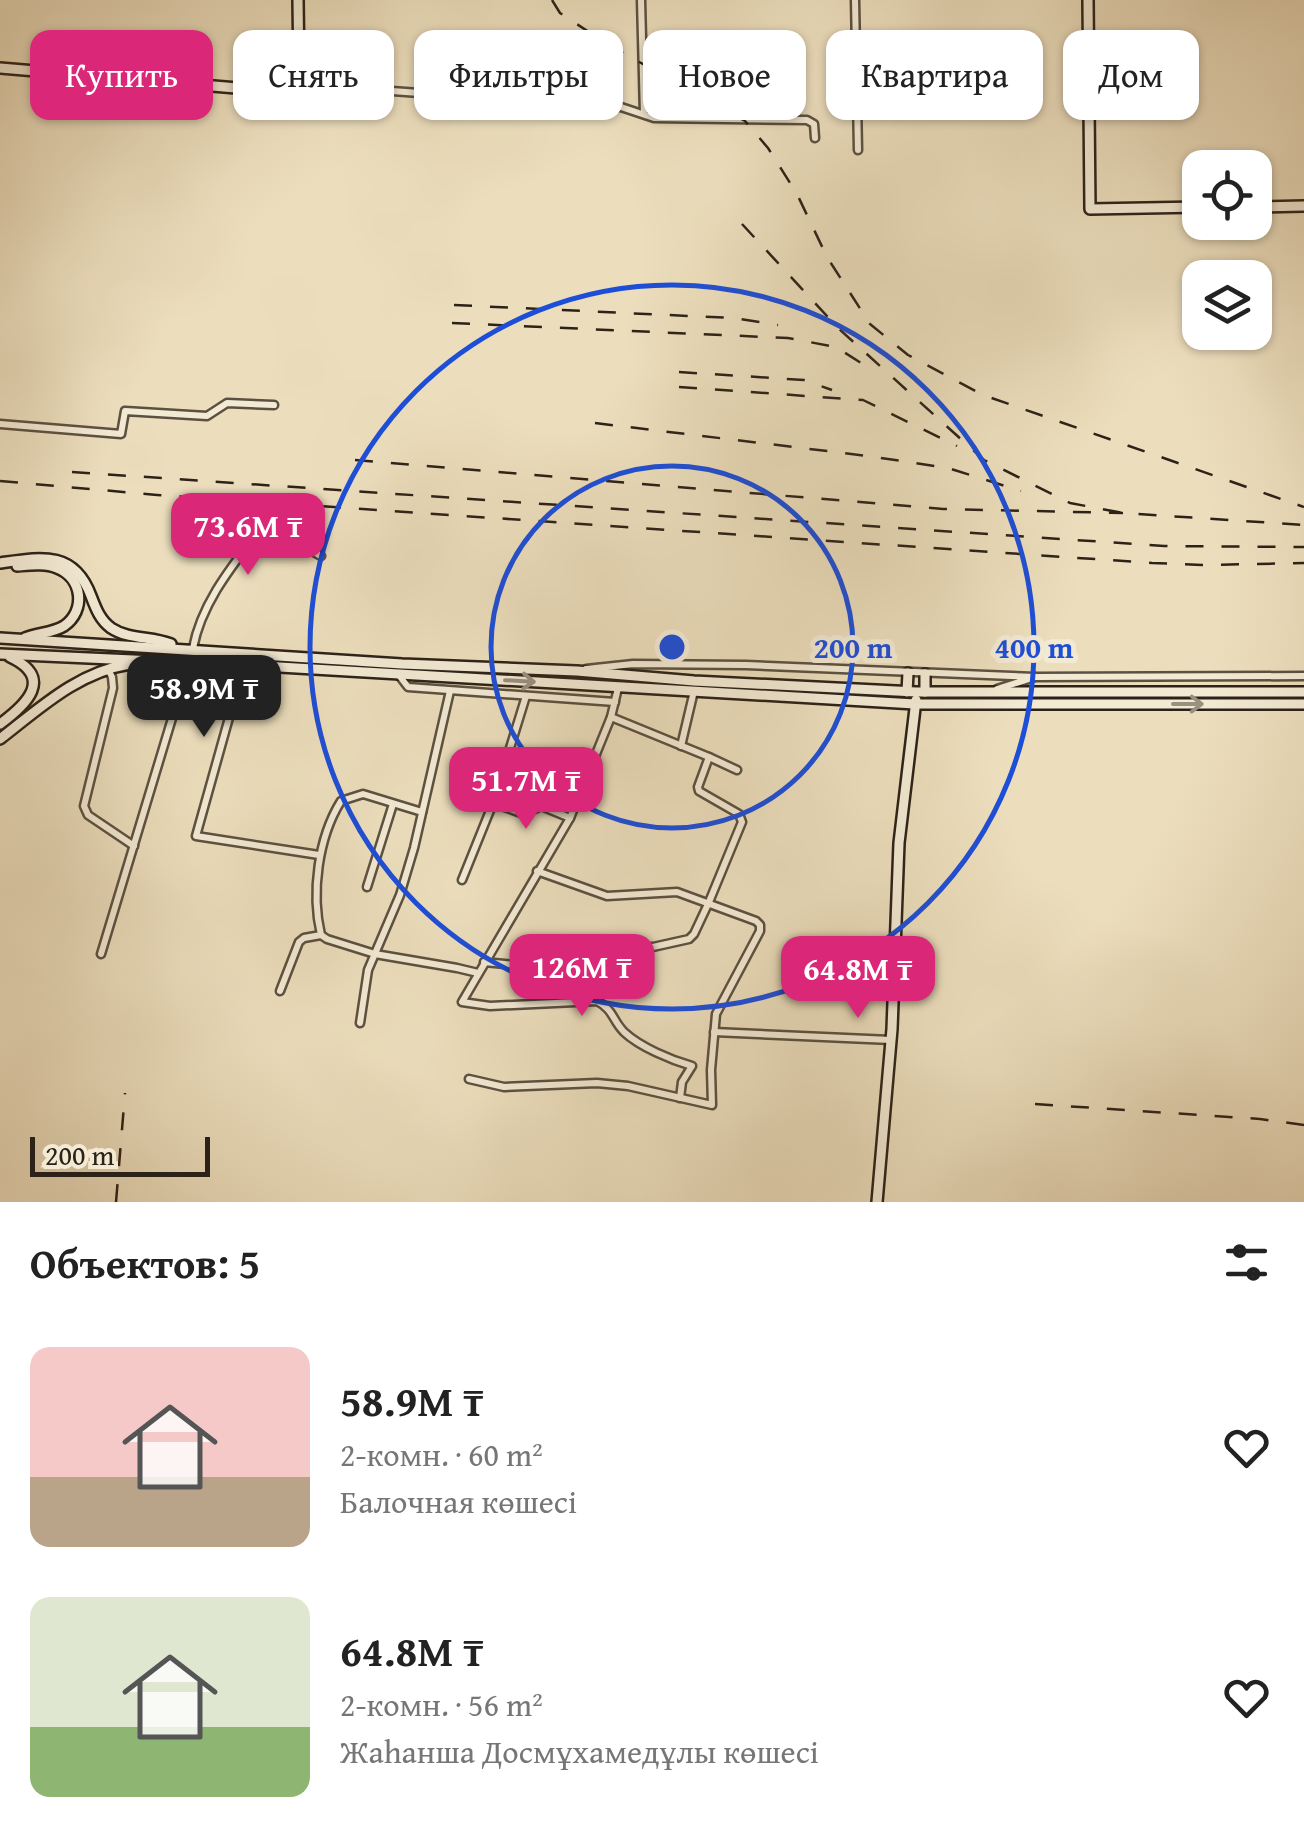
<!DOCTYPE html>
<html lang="ru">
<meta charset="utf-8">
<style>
body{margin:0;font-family:"Gentium Book Plus",serif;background:#f6f6f6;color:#222;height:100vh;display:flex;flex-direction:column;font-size:38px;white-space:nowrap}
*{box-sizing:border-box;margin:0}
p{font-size:32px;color:#767676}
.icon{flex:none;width:55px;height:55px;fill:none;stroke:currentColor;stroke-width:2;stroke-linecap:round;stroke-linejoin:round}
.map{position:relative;height:1202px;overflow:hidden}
.details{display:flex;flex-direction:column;background:#fff;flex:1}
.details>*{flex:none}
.guide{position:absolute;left:30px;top:30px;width:1245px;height:90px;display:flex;gap:20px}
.buttons{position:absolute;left:1182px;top:150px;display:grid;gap:20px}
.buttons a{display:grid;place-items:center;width:90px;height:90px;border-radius:20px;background:#fff;box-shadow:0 2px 8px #0004;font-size:50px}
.scale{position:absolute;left:30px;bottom:25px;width:180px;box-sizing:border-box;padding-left:10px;border:5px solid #2c2218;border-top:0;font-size:28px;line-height:35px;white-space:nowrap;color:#2c2218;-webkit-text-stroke:8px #f3ead4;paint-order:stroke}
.price{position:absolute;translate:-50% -85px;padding:0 22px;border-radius:20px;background:#db2777;color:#fff;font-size:32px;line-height:65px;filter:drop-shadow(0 2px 5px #0008)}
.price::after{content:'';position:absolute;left:50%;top:60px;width:30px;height:22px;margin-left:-15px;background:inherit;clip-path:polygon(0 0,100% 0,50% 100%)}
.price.selected{background:#222;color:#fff}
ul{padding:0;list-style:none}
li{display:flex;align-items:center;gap:30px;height:250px;padding:0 30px}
li span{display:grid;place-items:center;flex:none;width:280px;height:200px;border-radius:20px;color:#555}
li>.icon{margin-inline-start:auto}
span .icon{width:120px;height:120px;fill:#fffc;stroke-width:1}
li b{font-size:42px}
h2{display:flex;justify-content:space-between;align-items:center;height:120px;padding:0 30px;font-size:42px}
.tag{padding:0 35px;border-radius:20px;background:#fff;box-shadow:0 2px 8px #0004;font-size:35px;line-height:90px}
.tag.selected{background:#db2777;color:#fff}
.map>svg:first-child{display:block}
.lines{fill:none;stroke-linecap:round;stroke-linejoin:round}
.street-casing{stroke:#5c5141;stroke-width:11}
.secondary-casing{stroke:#2c2218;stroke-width:14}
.street{stroke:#f3ead4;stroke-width:6}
.secondary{stroke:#f3ead4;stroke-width:9}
.rail{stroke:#2c2218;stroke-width:2.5;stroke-dasharray:18 18;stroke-linecap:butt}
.oneway{stroke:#99907f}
.ring{fill:none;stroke:#1d4ed8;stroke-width:5}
.centre{fill:#1d4ed8;stroke:#f3ead4;stroke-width:5}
.ring-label{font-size:30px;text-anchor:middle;font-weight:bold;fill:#1d4ed8;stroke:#f3ead4;stroke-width:10;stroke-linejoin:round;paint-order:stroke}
</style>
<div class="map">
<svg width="1304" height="1202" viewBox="0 0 1304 1202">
<rect width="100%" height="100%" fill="#ecdebd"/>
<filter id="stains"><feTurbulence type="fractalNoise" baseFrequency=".002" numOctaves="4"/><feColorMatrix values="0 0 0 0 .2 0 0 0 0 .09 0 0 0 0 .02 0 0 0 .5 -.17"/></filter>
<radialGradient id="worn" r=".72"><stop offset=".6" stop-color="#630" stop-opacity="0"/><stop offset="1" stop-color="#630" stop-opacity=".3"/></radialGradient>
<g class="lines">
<defs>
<g id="street">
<polyline points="641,0 644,114"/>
<polyline points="855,0 858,150"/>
<polyline points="296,84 488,98 551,107 621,107 654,118 807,120 814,124 815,138"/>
<polyline points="0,424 121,434 125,411 207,416 227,403 274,405"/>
<path d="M 193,648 C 201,606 228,571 254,537 C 278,525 300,545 321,556"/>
<polyline points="244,664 196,836 319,855"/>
<polyline points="108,669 112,677 113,688 84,806 88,815 134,846"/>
<polyline points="586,669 633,664 746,665 1035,677"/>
<polyline points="398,674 408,687 615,702"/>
<path d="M 618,688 L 611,717 L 570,818 L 462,1002 L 490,1006 L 597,1001 C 614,1010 612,1020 624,1032 C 640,1047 671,1060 692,1066 L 682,1082 L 680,1098"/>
<polyline points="997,689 1035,677 1304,676"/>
<polyline points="611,717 709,757 737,770"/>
<polyline points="681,746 694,691"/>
<polyline points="493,803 524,814 541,806 570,818"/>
<polyline points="462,880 493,803 526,696"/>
<polyline points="367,887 393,804"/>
<polyline points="321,935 327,939 375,954 457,968 478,973"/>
<polyline points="101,954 189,662"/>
<polyline points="484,962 557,969 598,957 605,950 613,948 653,947 689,939 694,934 709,902 742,822 739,814 699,791 698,787 709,757"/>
<path d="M 280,991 L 299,942 L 304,938 L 321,935 C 311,893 318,838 341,801 L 363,794 L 422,812"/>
<polyline points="360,1023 368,970 400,895 414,848 450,691"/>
<polyline points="714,1032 891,1040"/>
<polyline points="469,1079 504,1087 597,1083 628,1086 712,1105 711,1070 716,1014 760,931 760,925 756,921 677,892 607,896 537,871"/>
</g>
<g id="secondary">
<polyline points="1088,0 1090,209 1200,207"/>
<polyline points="0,68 284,92 296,84 299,71 298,0"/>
<polyline points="1255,207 1304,206"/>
<path d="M 0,563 C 41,557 74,550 91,596 C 96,609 100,620 111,628 C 129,640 152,636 171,644"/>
<path d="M 17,566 C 30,565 45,563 57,568 C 83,578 86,611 64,626 C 53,633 37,633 25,638"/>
<polyline points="0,638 402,664 577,671 694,681 916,692 1304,692"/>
<polyline points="0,654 244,665 915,704 1304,704"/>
<polyline points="925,674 925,692"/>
<polyline points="907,692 908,673"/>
<path d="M 0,724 C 26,705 55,678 10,657"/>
<path d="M 0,739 C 40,708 78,672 130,664"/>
<polyline points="877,1202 892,1029 899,843 916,700"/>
</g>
</defs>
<!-- street casing -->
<use href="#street" class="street-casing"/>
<!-- secondary casing -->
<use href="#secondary" class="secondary-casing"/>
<!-- street -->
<use href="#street" class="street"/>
<!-- secondary -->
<use href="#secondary" class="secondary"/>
<!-- rail -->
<g class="rail">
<polyline points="552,0 560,13 607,44 745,121 768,148 797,194 827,257 870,324 908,355 983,395 1304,507"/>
<polyline points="742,224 838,328 984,460 1070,503 1123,513 1304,525"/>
<polyline points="454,305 733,318 778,325"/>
<polyline points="452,323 788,338 836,347 861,363"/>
<polyline points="679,372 804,380 832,390"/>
<polyline points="679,387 863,400 957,446"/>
<polyline points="595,423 868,456 948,468 1021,491"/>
<polyline points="355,460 943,509 1123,513"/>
<polyline points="72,472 1164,546 1304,547"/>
<polyline points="0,481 157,495 1152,563 1202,565 1304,563"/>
<polyline points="1035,1104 1260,1119 1304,1125"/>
<polyline points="116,1202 125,1093"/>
</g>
</g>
<!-- one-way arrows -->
<defs><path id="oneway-shaft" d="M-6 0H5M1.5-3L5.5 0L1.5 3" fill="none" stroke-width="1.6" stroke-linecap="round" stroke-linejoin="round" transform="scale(2.5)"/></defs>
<g class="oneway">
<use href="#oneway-shaft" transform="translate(520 681) rotate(3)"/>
<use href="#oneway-shaft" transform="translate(1188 704)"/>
</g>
<!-- distance rings -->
<g class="ring">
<circle cx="672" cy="647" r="181"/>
<circle cx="672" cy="647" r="362"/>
</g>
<circle cx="672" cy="647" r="15" class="centre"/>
<g class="ring-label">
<text x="853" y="658">200 m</text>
<text x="1034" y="658">400 m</text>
</g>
<rect width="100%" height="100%" filter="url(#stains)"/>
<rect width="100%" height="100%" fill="url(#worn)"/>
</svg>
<div class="buttons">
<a><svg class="icon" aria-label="locate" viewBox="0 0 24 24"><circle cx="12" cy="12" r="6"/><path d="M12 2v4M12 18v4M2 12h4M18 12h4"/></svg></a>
<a><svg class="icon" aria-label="layers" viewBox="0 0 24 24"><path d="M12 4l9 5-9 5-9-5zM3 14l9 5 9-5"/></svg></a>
</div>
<div class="scale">200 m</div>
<b class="price" style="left:248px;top:578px">73.6M ₸</b>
<b class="price selected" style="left:204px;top:740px">58.9M ₸</b>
<b class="price" style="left:526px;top:832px">51.7M ₸</b>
<b class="price" style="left:582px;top:1019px">126M ₸</b>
<b class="price" style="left:858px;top:1021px">64.8M ₸</b>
<div class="guide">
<a class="tag selected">Купить</a>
<a class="tag">Снять</a>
<a class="tag">Фильтры</a>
<a class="tag">Новое</a>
<a class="tag">Квартира</a>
<a class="tag">Дом</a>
</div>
</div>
<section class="details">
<h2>Объектов: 5<svg class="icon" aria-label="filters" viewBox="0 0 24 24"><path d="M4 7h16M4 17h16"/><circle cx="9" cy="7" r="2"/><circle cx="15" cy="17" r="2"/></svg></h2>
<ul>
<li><span style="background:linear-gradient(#f6c9c9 65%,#b9a48a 0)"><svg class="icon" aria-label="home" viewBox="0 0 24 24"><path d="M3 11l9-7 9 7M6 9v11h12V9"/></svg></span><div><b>58.9M ₸</b><p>2-комн. · 60 m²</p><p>Балочная көшесі</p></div><svg class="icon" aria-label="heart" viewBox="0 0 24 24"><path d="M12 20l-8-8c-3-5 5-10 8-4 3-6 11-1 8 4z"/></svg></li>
<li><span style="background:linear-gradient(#dfe7d0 65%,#8fb573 0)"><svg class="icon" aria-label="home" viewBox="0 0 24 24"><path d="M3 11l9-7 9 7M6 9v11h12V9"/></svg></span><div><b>64.8M ₸</b><p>2-комн. · 56 m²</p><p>Жаһанша Досмұхамедұлы көшесі</p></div><svg class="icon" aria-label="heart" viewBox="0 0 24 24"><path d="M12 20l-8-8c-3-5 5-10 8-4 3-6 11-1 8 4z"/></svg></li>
</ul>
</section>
